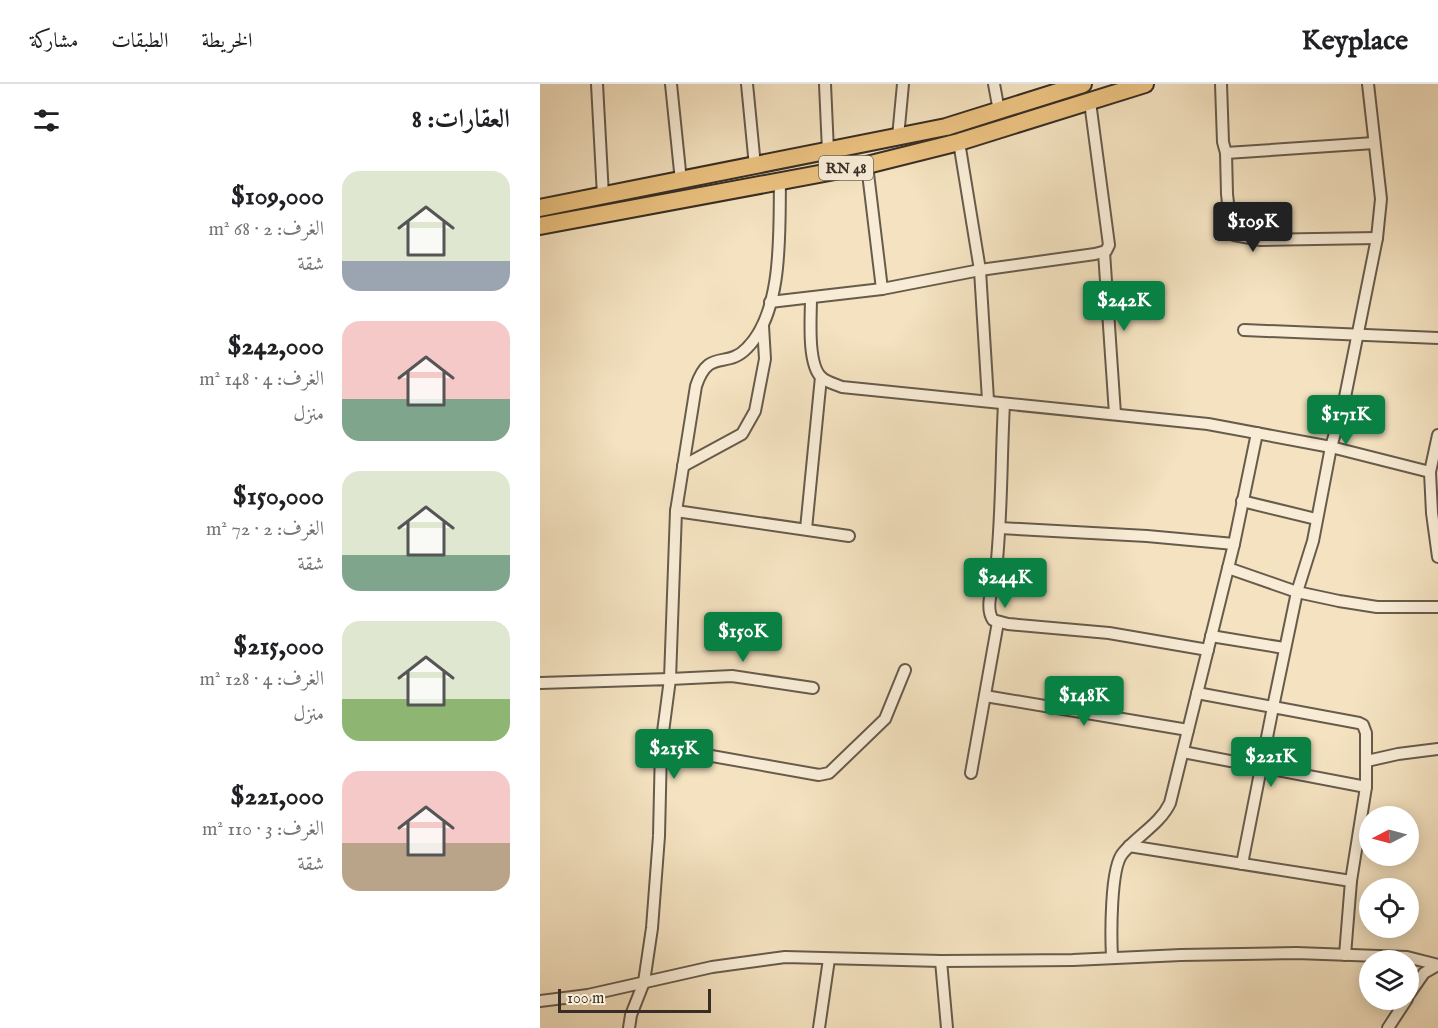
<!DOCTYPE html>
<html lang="ar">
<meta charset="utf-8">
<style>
body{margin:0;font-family:"IM FELL English",Amiri,serif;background:#f6f6f6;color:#202124;direction:rtl;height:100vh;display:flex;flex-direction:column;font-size:22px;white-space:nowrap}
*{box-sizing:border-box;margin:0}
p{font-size:20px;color:#757577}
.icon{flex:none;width:33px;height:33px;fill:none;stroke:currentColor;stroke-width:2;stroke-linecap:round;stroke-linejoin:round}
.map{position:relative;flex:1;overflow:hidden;direction:ltr}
.details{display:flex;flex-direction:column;background:#fff;width:540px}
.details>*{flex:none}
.needle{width:39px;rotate:264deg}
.controls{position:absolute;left:819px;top:722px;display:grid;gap:12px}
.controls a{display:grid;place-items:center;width:60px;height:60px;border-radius:50%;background:#fff;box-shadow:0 3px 15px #0003;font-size:30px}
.scale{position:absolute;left:18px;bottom:15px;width:153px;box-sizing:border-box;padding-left:6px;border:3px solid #382e26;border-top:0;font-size:16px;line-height:21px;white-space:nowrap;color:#382e26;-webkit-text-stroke:4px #f8ecd6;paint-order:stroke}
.price{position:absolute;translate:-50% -51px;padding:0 14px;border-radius:6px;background:#0b8043;color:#fff;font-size:20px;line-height:39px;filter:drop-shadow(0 2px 3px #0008)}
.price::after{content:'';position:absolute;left:50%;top:36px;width:18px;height:14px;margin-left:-9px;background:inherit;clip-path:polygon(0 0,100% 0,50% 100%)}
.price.on{background:#222;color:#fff}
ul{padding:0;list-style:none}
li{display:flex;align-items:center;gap:18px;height:150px;padding:0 30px}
li span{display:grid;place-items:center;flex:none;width:168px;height:120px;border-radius:18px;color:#555}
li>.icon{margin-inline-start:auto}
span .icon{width:72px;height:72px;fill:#fffc;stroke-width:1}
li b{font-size:26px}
h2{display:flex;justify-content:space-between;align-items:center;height:72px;padding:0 30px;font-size:26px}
header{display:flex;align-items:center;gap:36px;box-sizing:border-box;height:84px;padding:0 30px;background:#fff;border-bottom:2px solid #e0e0e0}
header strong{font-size:28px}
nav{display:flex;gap:33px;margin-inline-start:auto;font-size:21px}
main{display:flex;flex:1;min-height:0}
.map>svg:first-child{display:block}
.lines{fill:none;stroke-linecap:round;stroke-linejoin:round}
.minor-casing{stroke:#675b4c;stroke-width:14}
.highway-casing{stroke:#382e26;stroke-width:20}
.minor{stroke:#f8ecd6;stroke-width:10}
.highway{stroke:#eac180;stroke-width:16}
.labels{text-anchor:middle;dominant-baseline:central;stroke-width:5;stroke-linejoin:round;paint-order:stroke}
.shield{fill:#f8ecd6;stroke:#72675b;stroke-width:1.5}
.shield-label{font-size:15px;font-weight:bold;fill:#382e26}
</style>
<header>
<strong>Keyplace</strong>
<nav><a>الخريطة</a><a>الطبقات</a><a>مشاركة</a></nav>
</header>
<main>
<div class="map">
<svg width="898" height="944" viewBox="0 0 898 944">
<rect width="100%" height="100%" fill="#f4e2c0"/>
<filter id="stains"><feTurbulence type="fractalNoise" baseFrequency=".00333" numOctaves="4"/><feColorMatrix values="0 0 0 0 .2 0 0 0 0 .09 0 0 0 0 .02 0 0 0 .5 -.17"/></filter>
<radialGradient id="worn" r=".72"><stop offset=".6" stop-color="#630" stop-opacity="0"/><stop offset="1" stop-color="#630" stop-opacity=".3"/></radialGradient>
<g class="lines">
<defs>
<g id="minor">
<polyline points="57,0 63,112"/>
<polyline points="131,0 141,97"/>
<polyline points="207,0 215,82"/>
<polyline points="285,0 288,67"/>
<polyline points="454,0 459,27"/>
<polyline points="681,0 683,58 686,69 834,59"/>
<polyline points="358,53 363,0"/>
<polyline points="419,58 440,186 448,316"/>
<polyline points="686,69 687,110 691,146 694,151 721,156 837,154"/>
<polyline points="327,81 342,205"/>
<path d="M 240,96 C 239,145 244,227 207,264 C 186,286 169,263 156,302 L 136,427 L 130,595 L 192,592 L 273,604"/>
<polyline points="564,168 575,330"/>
<path d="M 271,214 C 271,233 267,279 281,293 C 286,298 295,300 302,303 L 668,340 L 791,363 L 890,388"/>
<polyline points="230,218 342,205 440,186 555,170 566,167 569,161 550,18"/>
<polyline points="704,246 898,254"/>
<path d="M 464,320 C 461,375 462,431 456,486 C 454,501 444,522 453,536 L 468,540 L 569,549 L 668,566"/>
<polyline points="898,351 890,388 892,429 898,473"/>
<polyline points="143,382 202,350 215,327 225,275 223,242"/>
<polyline points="702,417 776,435"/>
<polyline points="136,427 309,452"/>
<polyline points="460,444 607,452 694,460"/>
<polyline points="266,445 281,293"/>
<polyline points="688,484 757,508 799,517 837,523 898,523"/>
<polyline points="671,552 744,564"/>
<polyline points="0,599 130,595 121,663 119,752 112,844 104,898 91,931 89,944"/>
<polyline points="657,609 733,623 757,508 773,457 791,363 804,318 837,154 841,115 828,0"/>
<polyline points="445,612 648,646"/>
<polyline points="121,663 279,691 289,689 345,635 365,586"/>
<polyline points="643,668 826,703"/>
<polyline points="827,677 858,670 898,665"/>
<polyline points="431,689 458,538"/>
<polyline points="589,762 811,797"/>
<polyline points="702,780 733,623 819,639 823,641 826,649 826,703 811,797 805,871"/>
<path d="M 572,873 C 571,853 570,783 583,769 C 598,751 620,740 630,719 L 694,460 L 717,349"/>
<polyline points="401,877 407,944"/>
<polyline points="868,912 884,889 898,881"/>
<polyline points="0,917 48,911 172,883 245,873 401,877 533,876 641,871 756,869 867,873 898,881"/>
<polyline points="279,944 289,875"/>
<polyline points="848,944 867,915"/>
</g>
<g id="highway">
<polyline points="0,124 406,43 543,0"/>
<polyline points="0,142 327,81 419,58 605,0"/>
</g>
</defs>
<!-- minor casing -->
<use href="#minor" class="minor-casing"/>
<!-- highway casing -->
<use href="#highway" class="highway-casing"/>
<!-- minor -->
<use href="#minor" class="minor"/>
<!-- highway -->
<use href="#highway" class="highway"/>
</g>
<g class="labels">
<!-- shield labels -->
<rect class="shield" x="279" y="72" width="54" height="24" rx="4.5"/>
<g class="shield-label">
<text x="306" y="84">RN 48</text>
</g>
</g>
<rect width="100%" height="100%" filter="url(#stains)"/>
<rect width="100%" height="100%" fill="url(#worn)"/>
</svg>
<div class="controls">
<a><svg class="needle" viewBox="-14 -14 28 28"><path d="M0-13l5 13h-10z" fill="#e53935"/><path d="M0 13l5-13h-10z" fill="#757577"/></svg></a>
<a><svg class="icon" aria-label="locate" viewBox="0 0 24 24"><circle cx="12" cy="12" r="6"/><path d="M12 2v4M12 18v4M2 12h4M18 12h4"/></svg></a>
<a><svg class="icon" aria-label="layers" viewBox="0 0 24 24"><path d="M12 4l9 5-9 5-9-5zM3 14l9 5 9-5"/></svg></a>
</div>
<div class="scale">100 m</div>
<b class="price on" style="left:713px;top:169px">$109K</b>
<b class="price" style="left:584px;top:248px">$242K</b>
<b class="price" style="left:806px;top:362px">$171K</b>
<b class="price" style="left:465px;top:525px">$244K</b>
<b class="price" style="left:203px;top:579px">$150K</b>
<b class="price" style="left:544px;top:643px">$148K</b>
<b class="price" style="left:134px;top:696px">$215K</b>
<b class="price" style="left:731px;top:704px">$221K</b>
</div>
<section class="details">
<h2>العقارات: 8<svg class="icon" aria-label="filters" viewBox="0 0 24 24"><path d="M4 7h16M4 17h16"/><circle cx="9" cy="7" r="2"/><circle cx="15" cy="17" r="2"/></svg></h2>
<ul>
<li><span style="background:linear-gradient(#dfe7d0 75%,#9aa5b1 0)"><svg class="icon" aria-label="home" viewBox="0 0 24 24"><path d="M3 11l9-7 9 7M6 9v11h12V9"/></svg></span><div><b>$109,000</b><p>الغرف: 2 · 68 m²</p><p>شقة</p></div></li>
<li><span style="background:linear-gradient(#f6c9c9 65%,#7fa58c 0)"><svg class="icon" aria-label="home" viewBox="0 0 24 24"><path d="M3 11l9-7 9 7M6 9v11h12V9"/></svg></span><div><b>$242,000</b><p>الغرف: 4 · 148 m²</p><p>منزل</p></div></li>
<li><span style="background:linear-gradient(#dfe7d0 70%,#7fa58c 0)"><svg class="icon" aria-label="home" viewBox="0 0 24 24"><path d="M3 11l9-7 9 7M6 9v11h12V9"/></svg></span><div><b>$150,000</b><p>الغرف: 2 · 72 m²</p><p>شقة</p></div></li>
<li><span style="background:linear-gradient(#dfe7d0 65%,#8fb573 0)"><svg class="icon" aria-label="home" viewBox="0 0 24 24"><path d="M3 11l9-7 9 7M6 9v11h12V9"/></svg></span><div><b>$215,000</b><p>الغرف: 4 · 128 m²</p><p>منزل</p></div></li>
<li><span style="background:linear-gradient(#f6c9c9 60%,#b9a48a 0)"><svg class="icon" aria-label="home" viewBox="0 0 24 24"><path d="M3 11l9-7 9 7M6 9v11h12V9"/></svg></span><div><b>$221,000</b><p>الغرف: 3 · 110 m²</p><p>شقة</p></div></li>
</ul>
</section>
</main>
